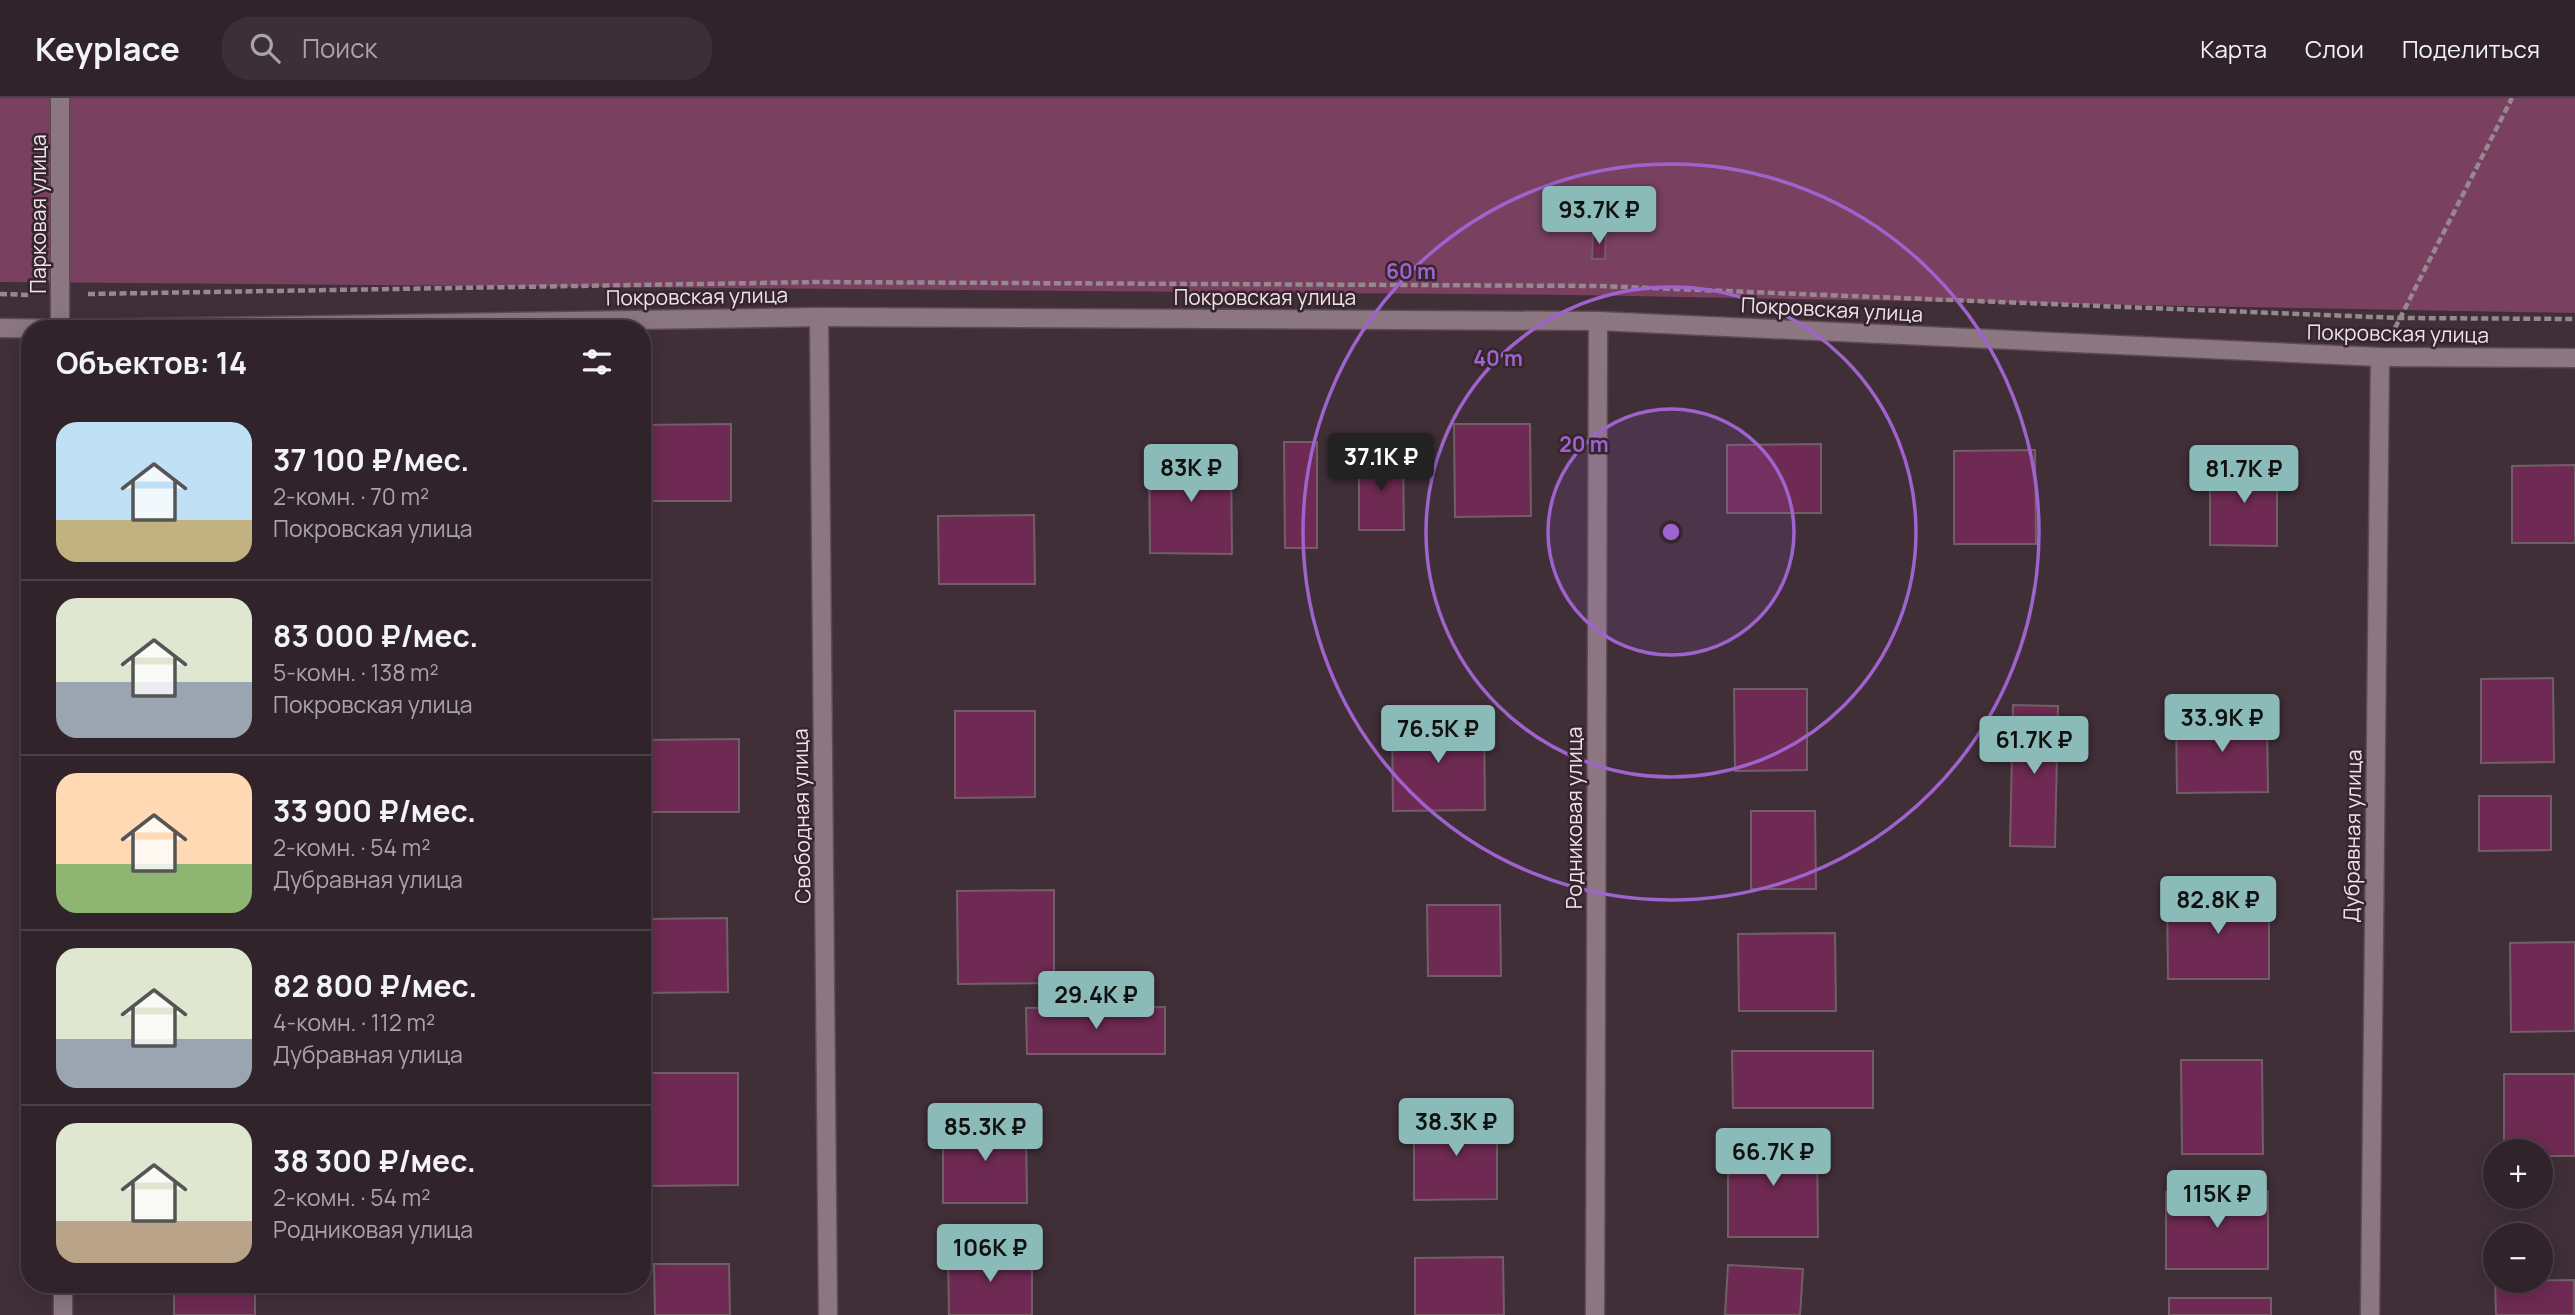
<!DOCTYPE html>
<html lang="ru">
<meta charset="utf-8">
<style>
body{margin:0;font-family:Manrope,sans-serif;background:#3d2f36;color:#f1f3f6;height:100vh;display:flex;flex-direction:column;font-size:26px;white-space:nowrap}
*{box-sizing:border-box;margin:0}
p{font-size:23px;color:#a8a4a8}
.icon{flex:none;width:38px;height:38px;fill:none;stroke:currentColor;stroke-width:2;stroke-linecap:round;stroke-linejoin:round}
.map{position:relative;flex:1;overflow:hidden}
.details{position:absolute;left:21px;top:222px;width:630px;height:973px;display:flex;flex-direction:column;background:#31232a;border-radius:28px;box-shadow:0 4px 18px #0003,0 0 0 2px #4c4047}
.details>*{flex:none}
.fabs{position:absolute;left:2483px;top:1041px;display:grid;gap:14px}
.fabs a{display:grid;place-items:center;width:70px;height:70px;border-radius:50%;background:#31232a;box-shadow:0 4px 18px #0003,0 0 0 2px #4c4047;font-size:35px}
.price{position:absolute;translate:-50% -60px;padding:0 16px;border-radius:7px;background:#8bbbb9;color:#111;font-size:23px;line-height:46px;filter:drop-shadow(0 2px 4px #0008)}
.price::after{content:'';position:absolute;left:50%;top:42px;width:21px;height:16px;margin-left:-10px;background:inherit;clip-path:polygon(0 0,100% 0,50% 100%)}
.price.on{background:#222;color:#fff}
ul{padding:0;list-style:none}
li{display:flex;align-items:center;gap:21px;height:175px;padding:0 35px}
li+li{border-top:2px solid #4c4047}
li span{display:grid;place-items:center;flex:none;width:196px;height:140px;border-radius:21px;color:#555}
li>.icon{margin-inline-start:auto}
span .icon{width:84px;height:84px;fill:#fffc;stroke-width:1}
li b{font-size:30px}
h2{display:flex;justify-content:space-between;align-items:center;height:84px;padding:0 35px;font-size:30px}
header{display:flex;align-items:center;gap:42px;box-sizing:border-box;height:98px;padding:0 35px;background:#31232a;border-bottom:2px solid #4c4047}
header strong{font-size:33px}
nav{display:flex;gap:38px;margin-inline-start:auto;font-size:24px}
.search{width:490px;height:63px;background:#3d2f36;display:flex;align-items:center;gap:18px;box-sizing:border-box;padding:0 24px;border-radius:28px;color:#a8a4a8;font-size:26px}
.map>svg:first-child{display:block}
.green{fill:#794060}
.building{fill:#6e2a52;stroke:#725e68;stroke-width:2}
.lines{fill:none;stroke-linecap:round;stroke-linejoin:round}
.minor-casing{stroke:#5b4c54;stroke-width:21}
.path{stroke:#97888f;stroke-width:4.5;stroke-dasharray:7 3.5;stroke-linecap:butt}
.minor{stroke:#8c7781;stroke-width:18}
.ring{fill:none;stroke:#9e63cc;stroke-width:3.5}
.labels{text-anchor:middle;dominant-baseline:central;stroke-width:5;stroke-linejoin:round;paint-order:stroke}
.street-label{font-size:21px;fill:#efe3e9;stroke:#36252e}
.centre{fill:#9e63cc;stroke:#36252e;stroke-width:3.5}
.ring-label{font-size:21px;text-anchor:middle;font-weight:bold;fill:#9e63cc;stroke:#36252e;stroke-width:5;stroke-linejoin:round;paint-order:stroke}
</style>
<header>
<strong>Keyplace</strong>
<div class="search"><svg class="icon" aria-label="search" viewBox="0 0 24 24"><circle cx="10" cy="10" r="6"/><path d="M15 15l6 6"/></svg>Поиск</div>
<nav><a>Карта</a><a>Слои</a><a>Поделиться</a></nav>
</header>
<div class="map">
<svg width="2575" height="1217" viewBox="0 0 2575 1217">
<rect width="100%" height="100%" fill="#412f38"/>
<!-- green -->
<polygon class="green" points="0,0 2575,0 2575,215 1575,197 0,184"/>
<!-- building -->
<g class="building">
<polygon points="1593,135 1606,135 1605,161 1592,161"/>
<polygon points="731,326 731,403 642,403 642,327"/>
<polygon points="1454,326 1530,326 1531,418 1455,419"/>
<polygon points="1284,344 1317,344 1317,450 1285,450"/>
<polygon points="1821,346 1821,415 1727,415 1727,347"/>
<polygon points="2035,352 2036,446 1954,446 1954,353"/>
<polygon points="1231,357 1232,456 1150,455 1149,358"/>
<polygon points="1359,358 1403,358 1404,432 1359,432"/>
<polygon points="2277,365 2277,448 2210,447 2210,366"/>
<polygon points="2575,367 2575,445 2512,445 2512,368"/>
<polygon points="1034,417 1035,486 939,486 938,418"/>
<polygon points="2553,580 2554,664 2481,665 2481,581"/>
<polygon points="1734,591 1807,591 1807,672 1735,673"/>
<polygon points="2013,607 2058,608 2055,749 2010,748"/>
<polygon points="955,613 1035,613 1035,699 955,700"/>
<polygon points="2176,617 2267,617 2268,694 2177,695"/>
<polygon points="1392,622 1484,622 1485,712 1393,713"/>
<polygon points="739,641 739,714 642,714 642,642"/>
<polygon points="2479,698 2551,698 2551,752 2479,753"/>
<polygon points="1751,713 1815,713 1816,791 1751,791"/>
<polygon points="1054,792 1054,885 958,886 957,793"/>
<polygon points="2269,794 2269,881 2168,881 2167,795"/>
<polygon points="1427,807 1500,807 1501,878 1428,878"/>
<polygon points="727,820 728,894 645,895 644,821"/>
<polygon points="1835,835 1836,913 1739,913 1738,836"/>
<polygon points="2575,844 2575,933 2511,934 2510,845"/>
<polygon points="1165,909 1165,956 1027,956 1026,910"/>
<polygon points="1732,953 1873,953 1873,1010 1733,1010"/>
<polygon points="2181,962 2262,962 2263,1056 2182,1056"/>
<polygon points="646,975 738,975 738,1087 647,1088"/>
<polygon points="2504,976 2575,976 2575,1058 2541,1058 2541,1054 2504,1054"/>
<polygon points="1497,1019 1497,1101 1414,1102 1414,1020"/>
<polygon points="1026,1025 1027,1105 943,1105 943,1026"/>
<polygon points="1817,1041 1818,1139 1728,1139 1728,1042"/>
<polygon points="2268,1093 2268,1171 2166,1171 2166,1094"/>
<polygon points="1032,1155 1032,1217 949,1217 948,1156"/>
<polygon points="1503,1159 1504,1217 1415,1217 1415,1160"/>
<polygon points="654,1166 729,1166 730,1217 655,1217"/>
<polygon points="1728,1167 1803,1171 1800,1217 1725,1217"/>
<polygon points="2574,1182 2574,1217 2496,1217 2495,1183"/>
<rect x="174" y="1186" width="81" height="31"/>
<rect x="2169" y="1200" width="102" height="17"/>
</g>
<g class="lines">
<defs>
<g id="minor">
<polyline points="60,0 60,231"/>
<polyline points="819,219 828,1217"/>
<polyline points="0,230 71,231"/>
<polyline points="79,231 819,219 1598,223 2380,259 2575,260"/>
<polyline points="63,1186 63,1217"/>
<polyline points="1595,1217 1598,223"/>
<polyline points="2370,1217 2380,259"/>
</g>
</defs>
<!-- minor casing -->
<use href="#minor" class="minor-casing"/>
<!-- path -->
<g class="path">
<polyline points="0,196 30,197"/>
<polyline points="88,196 818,184 1600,188 2400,220 2575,221"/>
<polyline points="2395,230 2512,0"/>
</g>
<!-- minor -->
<use href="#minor" class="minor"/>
</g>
<!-- distance rings -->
<circle cx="1671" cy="434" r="123" fill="#9e63cc" fill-opacity=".12"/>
<g class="ring">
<circle cx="1671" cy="434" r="123"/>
<circle cx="1671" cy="434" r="245"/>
<circle cx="1671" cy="434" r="368"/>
</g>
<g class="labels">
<!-- street labels -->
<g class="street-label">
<text transform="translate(38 116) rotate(-90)">Парковая улица</text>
<text transform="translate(697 198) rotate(-1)">Покровская улица</text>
<text x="1265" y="199">Покровская улица</text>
<text transform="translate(1832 211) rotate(3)">Покровская улица</text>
<text transform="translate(2398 235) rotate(1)">Покровская улица</text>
<text transform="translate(801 718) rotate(-91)">Свободная улица</text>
<text transform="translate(1574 720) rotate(-90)">Родниковая улица</text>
<text transform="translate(2352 738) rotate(-89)">Дубравная улица</text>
</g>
</g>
<circle cx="1671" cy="434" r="10" class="centre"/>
<g class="ring-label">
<text x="1411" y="181">60 m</text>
<text x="1498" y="268">40 m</text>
<text x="1584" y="354">20 m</text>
</g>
</svg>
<div class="fabs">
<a>+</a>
<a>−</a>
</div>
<b class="price" style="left:1599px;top:148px">93.7K ₽</b>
<b class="price on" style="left:1381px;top:395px">37.1K ₽</b>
<b class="price" style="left:1191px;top:406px">83K ₽</b>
<b class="price" style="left:2244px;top:407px">81.7K ₽</b>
<b class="price" style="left:2222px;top:656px">33.9K ₽</b>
<b class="price" style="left:1438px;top:667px">76.5K ₽</b>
<b class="price" style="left:2034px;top:678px">61.7K ₽</b>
<b class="price" style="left:2218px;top:838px">82.8K ₽</b>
<b class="price" style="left:1096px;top:933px">29.4K ₽</b>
<b class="price" style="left:1456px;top:1060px">38.3K ₽</b>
<b class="price" style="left:985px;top:1065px">85.3K ₽</b>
<b class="price" style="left:1773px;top:1090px">66.7K ₽</b>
<b class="price" style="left:2217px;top:1132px">115K ₽</b>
<b class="price" style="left:990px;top:1186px">106K ₽</b>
<section class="details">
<h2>Объектов: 14<svg class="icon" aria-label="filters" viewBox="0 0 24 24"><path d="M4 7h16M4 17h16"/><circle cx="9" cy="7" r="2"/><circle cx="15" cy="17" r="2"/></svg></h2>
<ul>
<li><span style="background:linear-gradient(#bfe0f5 70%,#c2b280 0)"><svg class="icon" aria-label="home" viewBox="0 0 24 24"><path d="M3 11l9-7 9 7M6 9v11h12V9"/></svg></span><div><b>37 100 ₽/мес.</b><p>2-комн. · 70 m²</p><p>Покровская улица</p></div></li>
<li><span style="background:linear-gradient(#dfe7d0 60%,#9aa5b1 0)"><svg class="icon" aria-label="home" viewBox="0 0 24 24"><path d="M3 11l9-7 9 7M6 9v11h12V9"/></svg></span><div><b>83 000 ₽/мес.</b><p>5-комн. · 138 m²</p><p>Покровская улица</p></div></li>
<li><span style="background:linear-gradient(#ffd9b3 65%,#8fb573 0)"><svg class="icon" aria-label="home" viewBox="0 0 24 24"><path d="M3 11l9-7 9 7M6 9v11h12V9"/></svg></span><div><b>33 900 ₽/мес.</b><p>2-комн. · 54 m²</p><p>Дубравная улица</p></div></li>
<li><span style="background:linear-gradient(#dfe7d0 65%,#9aa5b1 0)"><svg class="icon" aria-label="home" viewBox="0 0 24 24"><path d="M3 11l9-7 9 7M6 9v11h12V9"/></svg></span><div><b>82 800 ₽/мес.</b><p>4-комн. · 112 m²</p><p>Дубравная улица</p></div></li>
<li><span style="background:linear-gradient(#dfe7d0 70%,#b9a48a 0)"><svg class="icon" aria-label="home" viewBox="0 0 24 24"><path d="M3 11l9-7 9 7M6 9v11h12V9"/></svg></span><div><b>38 300 ₽/мес.</b><p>2-комн. · 54 m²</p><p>Родниковая улица</p></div></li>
</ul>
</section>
</div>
